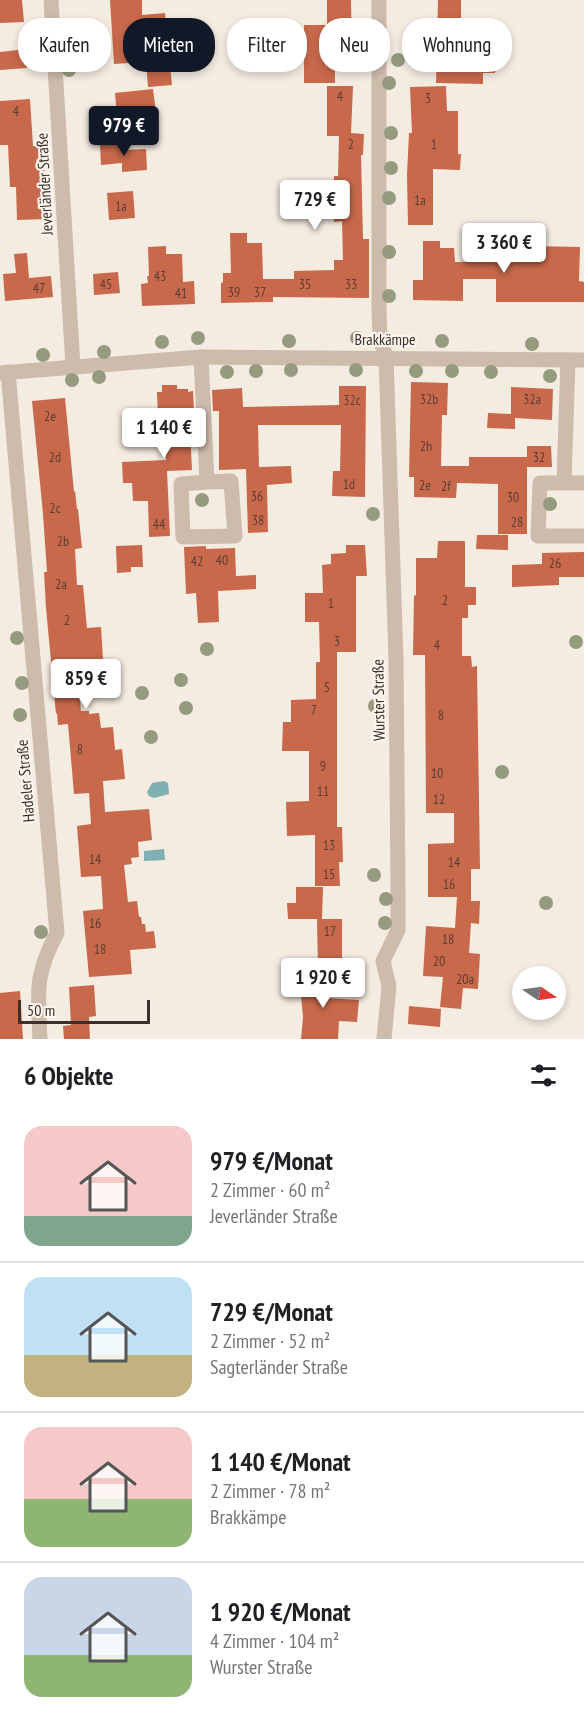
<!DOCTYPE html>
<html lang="de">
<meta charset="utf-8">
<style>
body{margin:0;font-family:"PT Sans Narrow",sans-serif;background:#f6f6f6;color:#202124;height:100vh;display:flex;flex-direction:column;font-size:22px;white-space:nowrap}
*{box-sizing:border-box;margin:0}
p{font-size:20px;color:#757577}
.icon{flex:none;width:33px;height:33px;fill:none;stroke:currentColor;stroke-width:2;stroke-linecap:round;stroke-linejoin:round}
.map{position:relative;height:1039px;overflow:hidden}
.panel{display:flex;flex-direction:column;background:#fff;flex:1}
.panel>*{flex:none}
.hud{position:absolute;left:18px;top:18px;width:549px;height:54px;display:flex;gap:12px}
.needle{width:39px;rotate:103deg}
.controls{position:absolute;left:512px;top:966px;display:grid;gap:12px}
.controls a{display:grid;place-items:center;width:54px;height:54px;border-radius:50%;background:#fff;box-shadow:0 3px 9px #0003;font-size:30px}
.scale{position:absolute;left:18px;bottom:15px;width:132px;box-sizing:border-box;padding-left:6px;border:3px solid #3b302b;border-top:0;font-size:16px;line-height:21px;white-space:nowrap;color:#3b302b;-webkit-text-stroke:4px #fbf5ee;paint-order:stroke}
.price{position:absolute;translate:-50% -51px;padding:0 14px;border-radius:6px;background:#fff;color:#222;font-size:20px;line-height:39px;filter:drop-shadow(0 2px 3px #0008)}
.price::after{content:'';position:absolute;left:50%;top:36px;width:18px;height:14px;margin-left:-9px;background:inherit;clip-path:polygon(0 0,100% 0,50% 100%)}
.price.on{background:#111827;color:#fff}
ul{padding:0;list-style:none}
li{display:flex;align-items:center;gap:18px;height:150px;padding:0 24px}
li+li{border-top:2px solid #e0e0e0}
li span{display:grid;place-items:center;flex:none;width:168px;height:120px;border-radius:18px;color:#555}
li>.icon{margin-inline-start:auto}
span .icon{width:72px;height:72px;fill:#fffc;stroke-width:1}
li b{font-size:26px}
h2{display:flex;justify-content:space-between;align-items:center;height:72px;padding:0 24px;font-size:26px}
.chip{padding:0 21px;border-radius:24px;background:#fff;box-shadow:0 3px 9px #0003;font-size:21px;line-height:54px}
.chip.on{background:#111827;color:#fff}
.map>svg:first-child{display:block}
.water{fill:#7fb0b2}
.building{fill:#c8694b}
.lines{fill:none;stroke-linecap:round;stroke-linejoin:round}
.street{stroke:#cdbbac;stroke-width:15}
.tree{fill:#969b7f}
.labels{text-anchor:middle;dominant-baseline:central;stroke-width:4.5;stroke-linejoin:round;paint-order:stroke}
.number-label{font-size:14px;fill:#5e3e33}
.street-label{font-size:16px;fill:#3b302b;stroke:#fbf5ee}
</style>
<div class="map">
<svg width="584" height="1039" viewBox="0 0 584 1039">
<rect width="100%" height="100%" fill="#f4ebe1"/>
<!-- water -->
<g class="water">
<polygon points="164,781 168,783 169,794 154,798 149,796 147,792 152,783"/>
<polygon points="164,849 165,860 144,861 144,851"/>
</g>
<!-- building -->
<g class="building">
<polygon points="0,0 22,0 24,22 0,23"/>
<polygon points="110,0 142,0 142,15 165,13 172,85 148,87 146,62 114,64"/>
<polygon points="327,0 351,0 352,57 335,57 335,83 304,83 304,25 327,25"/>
<polygon points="438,0 461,0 461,25 489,26 489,56 496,56 495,73 483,73 483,84 436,83"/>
<polygon points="26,49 27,68 0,70 0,52"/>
<polygon points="327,86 353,86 351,133 364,134 363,155 361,155 363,239 369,239 369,298 273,297 273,302 221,303 221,283 223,282 223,273 231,273 230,233 247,233 247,243 262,243 263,279 294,279 294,271 334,270 334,260 343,260 342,221 334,222 334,176 338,176 339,136 327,136"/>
<polygon points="446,86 447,111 458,111 458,154 461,154 460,170 433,169 433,225 408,225 407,175 409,133 412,133 410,87"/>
<polygon points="153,89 156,112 117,116 115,93"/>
<polygon points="30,99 33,146 43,146 47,219 17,220 16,187 10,187 8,145 0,145 0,101"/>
<polygon points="122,143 122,150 146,149 147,170 122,172 122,163 101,165 100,145"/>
<polygon points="133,191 135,218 109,220 107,193"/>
<polygon points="423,241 440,241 440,248 454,248 455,262 481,262 481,251 508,252 508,248 531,248 531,246 580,247 579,281 584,282 584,302 496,302 496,279 463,279 463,301 413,300 413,280 423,280"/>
<polygon points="166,246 166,254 182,254 183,282 194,281 195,304 142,306 141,284 148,283 147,276 149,276 148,247"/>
<polygon points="27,253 29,278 51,276 53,297 5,301 3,274 16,273 14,254"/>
<polygon points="118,272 120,293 94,295 93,274"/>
<polygon points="411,382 448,383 447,415 442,415 441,466 469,466 469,457 527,457 527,446 551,446 552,467 527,467 527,534 498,534 498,484 457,483 456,498 414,497 414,477 409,477"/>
<polygon points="162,385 177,385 177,389 188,389 188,392 193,391 194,411 189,411 192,470 167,471 170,536 149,537 148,501 133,501 132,483 123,483 122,462 166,460 164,417 158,417 157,392 162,392"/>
<polygon points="339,386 366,386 365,497 332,496 333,471 340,471 341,425 258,425 259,467 291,466 292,483 267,485 268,532 248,533 246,469 219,470 219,411 213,411 212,390 242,388 243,407 339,405"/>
<polygon points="511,387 553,389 552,420 515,418 515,429 487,428 488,413 511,414"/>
<polygon points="65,398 74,492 75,491 77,509 78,509 82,548 75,549 77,585 83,585 87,628 101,627 104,675 78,677 81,711 89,711 89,714 99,713 101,728 113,727 115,750 122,749 125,779 103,781 105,812 149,809 152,840 138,842 139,857 131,858 132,864 124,865 128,902 137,901 139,917 141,917 142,924 145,924 146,932 154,931 156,948 130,950 132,974 89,977 83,911 103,909 101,876 81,877 77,826 91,824 89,793 74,794 68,724 58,725 57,713 56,714 46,608 44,572 47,572 43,514 32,401"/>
<polygon points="477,535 508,535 508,550 476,549"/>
<polygon points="438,541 465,541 465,587 476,587 476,605 468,605 468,618 462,618 462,656 471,656 472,667 477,666 480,869 471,869 471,901 480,901 479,924 471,923 469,953 480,954 478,989 463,988 461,1009 440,1007 443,977 423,976 426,926 455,928 457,897 428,897 428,844 454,843 454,813 426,813 425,655 413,655 414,596 416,595 416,558 437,558"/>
<polygon points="142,545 143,567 131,567 131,572 117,573 116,546"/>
<polygon points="346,545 365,545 367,576 356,576 356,652 337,652 337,827 342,827 343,862 339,862 340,886 315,886 315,835 287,836 286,802 309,801 309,751 282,751 283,722 291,722 291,700 316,699 316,662 320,662 319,622 305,622 305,593 323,593 322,565 331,564 331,554 346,553"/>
<polygon points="206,546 206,549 235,548 236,576 256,575 256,589 218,591 219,622 198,623 196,593 186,594 184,547"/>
<polygon points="584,552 584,577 559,577 559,585 512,587 512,565 542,564 542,553"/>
<polygon points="296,887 323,887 322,919 342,919 342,970 318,970 317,919 288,919 287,903 296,903"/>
<polygon points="299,974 326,974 326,998 359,1000 357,1022 339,1021 338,1039 301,1039 303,1017"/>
<polygon points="94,985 96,1016 89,1017 90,1039 64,1039 63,1026 71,1025 69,987"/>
<polygon points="20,991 23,1039 0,1039 0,993"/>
<polygon points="409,1006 441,1009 440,1027 408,1024"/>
</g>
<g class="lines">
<!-- street -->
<g class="street">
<polyline points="51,0 73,367"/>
<polyline points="379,0 379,310 380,338 386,357 396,659 398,888 398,930 383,961 389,986 384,1039"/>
<polyline points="201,357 207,482 181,484 183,537 235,536 231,481 207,482"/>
<path d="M 8,372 L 57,933 C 34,976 38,993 40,1039"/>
<polyline points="0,373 201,357 584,360"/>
<polyline points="564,482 568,360"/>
<polyline points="584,483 540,483 538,536 584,536"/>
</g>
</g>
<!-- trees -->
<g class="tree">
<circle cx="66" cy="30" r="7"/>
<circle cx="398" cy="60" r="7"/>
<circle cx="69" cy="70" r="7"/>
<circle cx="389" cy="83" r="7"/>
<circle cx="391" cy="133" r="7"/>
<circle cx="391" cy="168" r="7"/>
<circle cx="389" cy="198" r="7"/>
<circle cx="389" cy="252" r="7"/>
<circle cx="389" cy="296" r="7"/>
<circle cx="198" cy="338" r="7"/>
<circle cx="357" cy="338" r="7"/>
<circle cx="289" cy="341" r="7"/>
<circle cx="442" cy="341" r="7"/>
<circle cx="162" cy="342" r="7"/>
<circle cx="532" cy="344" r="7"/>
<circle cx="104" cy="352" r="7"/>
<circle cx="43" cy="355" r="7"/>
<circle cx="291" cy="370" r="7"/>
<circle cx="356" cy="370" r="7"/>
<circle cx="256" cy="371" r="7"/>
<circle cx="416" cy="371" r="7"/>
<circle cx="452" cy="371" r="7"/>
<circle cx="227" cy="372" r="7"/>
<circle cx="491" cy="372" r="7"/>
<circle cx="550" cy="376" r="7"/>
<circle cx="99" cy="377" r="7"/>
<circle cx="72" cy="380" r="7"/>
<circle cx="202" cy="500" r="7"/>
<circle cx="550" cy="504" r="7"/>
<circle cx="373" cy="514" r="7"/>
<circle cx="17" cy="638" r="7"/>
<circle cx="576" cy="642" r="7"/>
<circle cx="207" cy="649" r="7"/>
<circle cx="181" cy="680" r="7"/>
<circle cx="22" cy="683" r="7"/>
<circle cx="142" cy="693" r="7"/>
<circle cx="375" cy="706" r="7"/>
<circle cx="186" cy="708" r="7"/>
<circle cx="20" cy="715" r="7"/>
<circle cx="151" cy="737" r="7"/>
<circle cx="23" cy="751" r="7"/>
<circle cx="502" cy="772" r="7"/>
<circle cx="374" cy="875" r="7"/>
<circle cx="386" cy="899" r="7"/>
<circle cx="546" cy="903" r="7"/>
<circle cx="385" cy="923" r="7"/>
<circle cx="41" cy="932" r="7"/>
</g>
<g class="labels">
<!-- number labels -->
<g class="number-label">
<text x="340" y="96">4</text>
<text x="428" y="98">3</text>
<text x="16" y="111">4</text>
<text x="351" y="144">2</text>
<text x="434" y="144">1</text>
<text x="420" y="200">1a</text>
<text x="121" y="206">1a</text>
<text x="160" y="276">43</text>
<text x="106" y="284">45</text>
<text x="305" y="284">35</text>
<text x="351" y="284">33</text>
<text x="39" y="288">47</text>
<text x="234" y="292">39</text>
<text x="260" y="292">37</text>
<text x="181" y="293">41</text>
<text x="429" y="399">32b</text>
<text x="532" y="399">32a</text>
<text x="352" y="400">32c</text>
<text x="50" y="416">2e</text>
<text x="426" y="446">2h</text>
<text x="55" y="457">2d</text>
<text x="539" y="457">32</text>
<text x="349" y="484">1d</text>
<text x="425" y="485">2e</text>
<text x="446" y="486">2f</text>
<text x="257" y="496">36</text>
<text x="513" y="497">30</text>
<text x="55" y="508">2c</text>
<text x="258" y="520">38</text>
<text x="517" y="522">28</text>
<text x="159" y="524">44</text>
<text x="63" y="541">2b</text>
<text x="222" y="560">40</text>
<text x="197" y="561">42</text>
<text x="555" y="563">26</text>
<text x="61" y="584">2a</text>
<text x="445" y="600">2</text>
<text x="331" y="603">1</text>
<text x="67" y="620">2</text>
<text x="337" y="641">3</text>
<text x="437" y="645">4</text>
<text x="327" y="687">5</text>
<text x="314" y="710">7</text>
<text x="441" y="715">8</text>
<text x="80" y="749">8</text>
<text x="323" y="766">9</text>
<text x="437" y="773">10</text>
<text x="323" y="791">11</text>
<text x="439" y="799">12</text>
<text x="329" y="845">13</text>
<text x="95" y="859">14</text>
<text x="454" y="862">14</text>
<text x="329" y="874">15</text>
<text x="449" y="884">16</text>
<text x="95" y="923">16</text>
<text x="330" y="931">17</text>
<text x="448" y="939">18</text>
<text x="100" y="949">18</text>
<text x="439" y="961">20</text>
<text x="465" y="979">20a</text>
</g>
<!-- street labels -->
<g class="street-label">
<text transform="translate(44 184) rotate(-93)">Jeverländer Straße</text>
<text x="385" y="339">Brakkämpe</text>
<text transform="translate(378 700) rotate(-91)">Wurster Straße</text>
<text transform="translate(25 781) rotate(-95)">Hadeler Straße</text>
</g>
</g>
</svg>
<div class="controls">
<a><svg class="needle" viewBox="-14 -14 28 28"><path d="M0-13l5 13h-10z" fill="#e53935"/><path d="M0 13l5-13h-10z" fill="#757577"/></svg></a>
</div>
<div class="scale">50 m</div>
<b class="price on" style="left:124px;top:157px">979 €</b>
<b class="price" style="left:315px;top:231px">729 €</b>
<b class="price" style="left:504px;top:274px">3 360 €</b>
<b class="price" style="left:164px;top:459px">1 140 €</b>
<b class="price" style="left:86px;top:710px">859 €</b>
<b class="price" style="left:323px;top:1009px">1 920 €</b>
<div class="hud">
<a class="chip">Kaufen</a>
<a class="chip on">Mieten</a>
<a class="chip">Filter</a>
<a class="chip">Neu</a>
<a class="chip">Wohnung</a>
</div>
</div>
<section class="panel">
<h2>6 Objekte<svg class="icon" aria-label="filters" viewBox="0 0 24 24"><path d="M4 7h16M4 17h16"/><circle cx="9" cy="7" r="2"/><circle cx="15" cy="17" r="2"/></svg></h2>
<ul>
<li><span style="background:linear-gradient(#f6c9c9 75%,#7fa58c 0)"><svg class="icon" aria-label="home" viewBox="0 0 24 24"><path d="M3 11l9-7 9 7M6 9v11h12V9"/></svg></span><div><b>979 €/Monat</b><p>2 Zimmer · 60 m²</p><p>Jeverländer Straße</p></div></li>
<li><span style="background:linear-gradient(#bfe0f5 65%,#c2b280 0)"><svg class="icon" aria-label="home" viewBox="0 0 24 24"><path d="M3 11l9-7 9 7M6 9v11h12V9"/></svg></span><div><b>729 €/Monat</b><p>2 Zimmer · 52 m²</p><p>Sagterländer Straße</p></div></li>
<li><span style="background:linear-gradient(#f6c9c9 60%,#8fb573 0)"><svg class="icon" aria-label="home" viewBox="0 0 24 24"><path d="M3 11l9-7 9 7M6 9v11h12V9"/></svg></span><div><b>1 140 €/Monat</b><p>2 Zimmer · 78 m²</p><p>Brakkämpe</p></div></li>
<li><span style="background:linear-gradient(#c9d6e8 65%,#8fb573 0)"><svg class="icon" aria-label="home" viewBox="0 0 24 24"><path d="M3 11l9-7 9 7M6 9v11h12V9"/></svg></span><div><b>1 920 €/Monat</b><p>4 Zimmer · 104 m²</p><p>Wurster Straße</p></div></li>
</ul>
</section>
